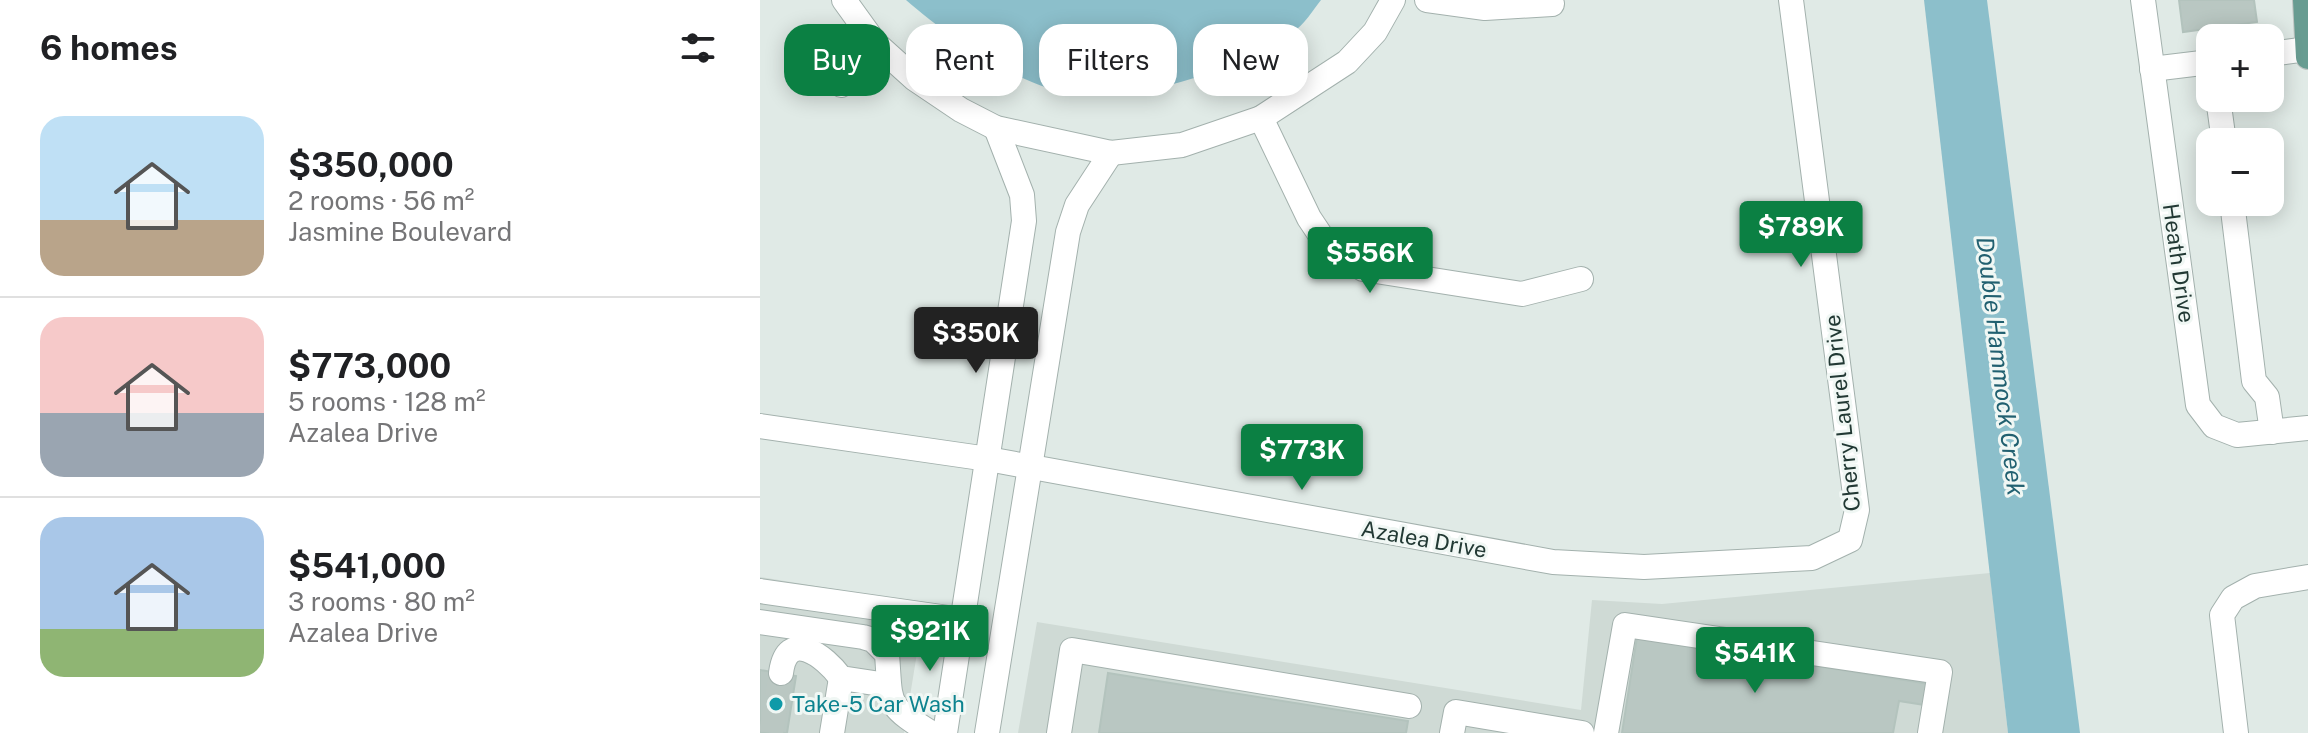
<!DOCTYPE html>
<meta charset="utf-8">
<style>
body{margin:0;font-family:"Public Sans",sans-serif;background:#f2f2f2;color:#202124;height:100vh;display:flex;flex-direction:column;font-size:30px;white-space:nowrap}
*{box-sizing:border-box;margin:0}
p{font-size:26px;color:#757577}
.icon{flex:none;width:44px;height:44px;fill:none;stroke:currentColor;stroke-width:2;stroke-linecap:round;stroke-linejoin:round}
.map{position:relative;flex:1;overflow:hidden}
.drawer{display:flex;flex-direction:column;background:#fff;width:760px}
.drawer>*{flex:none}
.top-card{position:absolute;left:24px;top:24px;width:760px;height:72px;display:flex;gap:16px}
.controls{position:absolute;left:1436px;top:24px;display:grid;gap:16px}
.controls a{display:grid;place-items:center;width:88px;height:88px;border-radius:16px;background:#fff;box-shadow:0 4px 20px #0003;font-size:40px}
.price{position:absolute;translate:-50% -68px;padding:0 18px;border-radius:8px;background:#0b8043;color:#fff;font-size:26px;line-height:52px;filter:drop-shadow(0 2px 4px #0008)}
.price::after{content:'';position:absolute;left:50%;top:48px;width:24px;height:18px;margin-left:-12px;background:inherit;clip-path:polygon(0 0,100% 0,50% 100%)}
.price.selected{background:#222;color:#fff}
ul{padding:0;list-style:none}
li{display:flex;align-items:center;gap:24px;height:200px;padding:0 40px}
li+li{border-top:2px solid #e0e0e0}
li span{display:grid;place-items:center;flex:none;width:224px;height:160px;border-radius:24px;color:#555}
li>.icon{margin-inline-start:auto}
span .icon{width:96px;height:96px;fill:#fffc;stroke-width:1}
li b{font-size:34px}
h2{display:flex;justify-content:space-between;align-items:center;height:96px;padding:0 40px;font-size:34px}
.chip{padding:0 28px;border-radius:24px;background:#fff;box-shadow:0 4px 20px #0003;font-size:28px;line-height:72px}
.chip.selected{background:#0b8043;color:#fff}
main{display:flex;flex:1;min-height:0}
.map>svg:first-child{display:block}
.built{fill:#cfdad5}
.water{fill:#8cbfcb}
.building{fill:#b9c7c2;stroke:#b3c3bd;stroke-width:2}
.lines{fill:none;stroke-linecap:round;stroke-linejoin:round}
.minor-tunnel{stroke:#bac7c2;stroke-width:24;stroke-dasharray:24 12;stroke-linecap:butt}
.minor-casing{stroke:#a3b1ad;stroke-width:26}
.major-casing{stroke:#bdc4c2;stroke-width:26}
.minor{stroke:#fff;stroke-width:24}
.major{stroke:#689c91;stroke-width:24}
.culture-dot{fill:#0f9aa8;stroke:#f0f7f4;stroke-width:3}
.labels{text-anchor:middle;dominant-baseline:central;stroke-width:6;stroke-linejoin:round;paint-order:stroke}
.street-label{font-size:22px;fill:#223934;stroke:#f0f7f4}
.culture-label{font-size:22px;fill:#0d838f;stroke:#f0f7f4;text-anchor:start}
.water-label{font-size:24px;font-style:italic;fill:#216070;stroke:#f0f7f4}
</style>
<main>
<section class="drawer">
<h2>6 homes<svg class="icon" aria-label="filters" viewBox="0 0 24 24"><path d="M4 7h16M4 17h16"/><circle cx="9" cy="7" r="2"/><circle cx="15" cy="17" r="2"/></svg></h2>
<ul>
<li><span style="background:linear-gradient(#bfe0f5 65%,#b9a48a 0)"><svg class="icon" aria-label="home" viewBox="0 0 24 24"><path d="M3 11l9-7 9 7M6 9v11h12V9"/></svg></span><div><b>$350,000</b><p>2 rooms · 56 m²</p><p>Jasmine Boulevard</p></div></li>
<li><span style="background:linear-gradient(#f6c9c9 60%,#9aa5b1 0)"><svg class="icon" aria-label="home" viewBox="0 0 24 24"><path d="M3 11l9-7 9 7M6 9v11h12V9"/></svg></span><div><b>$773,000</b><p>5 rooms · 128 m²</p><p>Azalea Drive</p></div></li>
<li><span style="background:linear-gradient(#a9c7e8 70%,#8fb573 0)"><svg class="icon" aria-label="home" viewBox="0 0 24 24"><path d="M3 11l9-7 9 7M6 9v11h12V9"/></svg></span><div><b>$541,000</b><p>3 rooms · 80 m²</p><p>Azalea Drive</p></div></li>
</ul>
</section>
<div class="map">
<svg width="1548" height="733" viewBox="0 0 1548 733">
<rect width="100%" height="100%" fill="#e0eae6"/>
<!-- built -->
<g class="built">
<polygon points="1230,573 1248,733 258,733 277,622 821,710 832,600 902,604"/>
<polygon points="0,577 165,604 144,733 0,733"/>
</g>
<!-- water -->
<g class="water">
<path d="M 146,0 L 561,0 C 553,10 544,25 533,32 C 510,48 482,59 457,70 C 414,86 366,98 320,95 C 262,90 189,37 146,0 Z"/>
<polygon points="1164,0 1227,0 1320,733 1248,733"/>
</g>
<!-- building -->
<g class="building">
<polygon points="1419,0 1494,0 1497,22 1423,32"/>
<polygon points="877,637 1169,684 1165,705 1139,701 1133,733 862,733"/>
<polygon points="0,670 36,676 27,733 0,733"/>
<polygon points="348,673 648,721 646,733 339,733"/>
</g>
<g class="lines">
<!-- minor-tunnel -->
<polyline class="minor-tunnel" points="11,733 21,673"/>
<defs>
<g id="minor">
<polyline points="84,0 115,43 155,79 201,110 236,128 351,153 422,145 501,118 587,62 615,32 633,0"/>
<polyline points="667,0 725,8 792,4"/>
<polyline points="1383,0 1438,405 1454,426 1477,435 1548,428"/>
<polyline points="1510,54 1548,49"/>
<polyline points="1392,69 1450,62"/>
<polyline points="81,85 115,43"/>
<polyline points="1458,98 1464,142"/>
<polyline points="501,118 549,218 569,248 603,269 762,294 821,279"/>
<polyline points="1472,202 1494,381 1507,397 1512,432"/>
<polyline points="0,426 228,459 793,562 884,567 1052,558 1090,540 1097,510 1031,0"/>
<polyline points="0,591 202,620"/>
<path d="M 0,622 L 103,637 L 113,640 L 127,654 C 131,706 125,704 171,733"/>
<path d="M 21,673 C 27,627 65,656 81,678 L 127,685"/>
<polyline points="72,733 81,678"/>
<polyline points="185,733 264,221 262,195 236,128"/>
<polyline points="227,733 308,232 317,205 351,153"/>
<polyline points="299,733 312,650 649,706"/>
<polyline points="692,733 696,712 822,733"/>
<polyline points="846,733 865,625 1180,672 1170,733"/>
<polyline points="1476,733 1462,615 1473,598 1495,586 1548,577"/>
</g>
<polyline id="major" points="1545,0 1548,57"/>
</defs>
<!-- minor casing -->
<use href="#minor" class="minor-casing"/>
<!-- major casing -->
<use href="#major" class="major-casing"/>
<!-- minor -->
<use href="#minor" class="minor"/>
<!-- major -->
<use href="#major" class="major"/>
</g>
<!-- markers -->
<circle class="culture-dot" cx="16" cy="704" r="8"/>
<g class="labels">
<!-- street labels -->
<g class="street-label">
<text transform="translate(1419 263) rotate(82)">Heath Drive</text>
<text transform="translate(1082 413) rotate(-96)">Cherry Laurel Drive</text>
<text transform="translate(664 539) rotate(10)">Azalea Drive</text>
</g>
<!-- culture labels -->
<g class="culture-label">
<text x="32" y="704">Take-5 Car Wash</text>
</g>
<!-- water labels -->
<g class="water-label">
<text transform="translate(1241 366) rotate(83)">Double Hammock Creek</text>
</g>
</g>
</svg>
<div class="controls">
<a>+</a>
<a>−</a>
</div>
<b class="price" style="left:1041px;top:269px">$789K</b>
<b class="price" style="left:610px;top:295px">$556K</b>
<b class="price selected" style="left:216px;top:375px">$350K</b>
<b class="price" style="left:542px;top:492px">$773K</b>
<b class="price" style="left:170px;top:673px">$921K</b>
<b class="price" style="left:995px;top:695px">$541K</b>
<div class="top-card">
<a class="chip selected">Buy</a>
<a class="chip">Rent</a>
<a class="chip">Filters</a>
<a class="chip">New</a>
</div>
</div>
</main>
